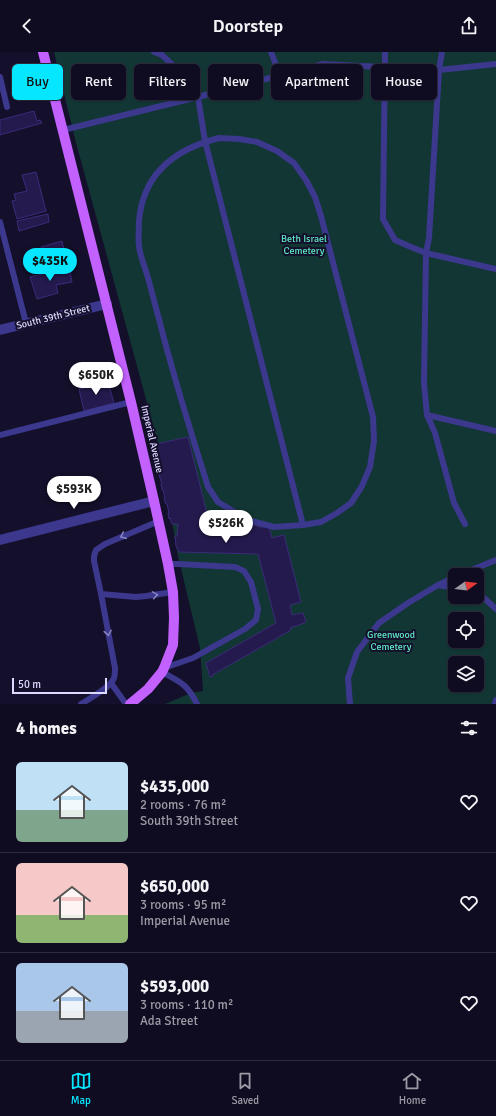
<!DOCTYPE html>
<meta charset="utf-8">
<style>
body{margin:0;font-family:Signika,sans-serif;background:#1d192d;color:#f1f3f6;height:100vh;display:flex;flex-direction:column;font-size:15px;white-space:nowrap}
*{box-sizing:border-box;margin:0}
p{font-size:13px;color:#9b9ba5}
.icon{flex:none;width:22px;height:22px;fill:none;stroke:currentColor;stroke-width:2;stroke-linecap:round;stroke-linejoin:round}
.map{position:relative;height:652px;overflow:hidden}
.drawer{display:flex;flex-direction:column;background:#0f0b20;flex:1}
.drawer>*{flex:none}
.top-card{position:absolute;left:12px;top:12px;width:472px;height:36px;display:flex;gap:8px}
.needle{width:26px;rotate:76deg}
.controls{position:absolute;left:448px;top:516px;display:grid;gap:8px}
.controls a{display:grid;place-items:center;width:36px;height:36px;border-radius:6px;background:#0f0b20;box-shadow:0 1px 3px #0004,0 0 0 1px #2f2b3e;font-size:20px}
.scale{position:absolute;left:12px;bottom:10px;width:95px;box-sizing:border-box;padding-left:4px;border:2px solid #dedaff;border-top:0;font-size:11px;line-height:14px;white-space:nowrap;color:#dedaff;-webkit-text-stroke:3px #140f2b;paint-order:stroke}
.price{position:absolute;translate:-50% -34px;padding:0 9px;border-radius:14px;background:#fff;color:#222;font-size:13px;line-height:26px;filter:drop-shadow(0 1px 2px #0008)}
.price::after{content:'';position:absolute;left:50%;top:24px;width:12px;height:9px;margin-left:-6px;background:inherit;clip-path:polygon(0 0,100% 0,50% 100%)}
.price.on{background:#06e7ff;color:#111}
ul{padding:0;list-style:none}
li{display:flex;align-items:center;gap:12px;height:100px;padding:0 16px}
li+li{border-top:1px solid #2f2b3e}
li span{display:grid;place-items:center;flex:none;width:112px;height:80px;border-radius:6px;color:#555}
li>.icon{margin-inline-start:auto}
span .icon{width:48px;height:48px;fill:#fffc;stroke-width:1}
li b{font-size:17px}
h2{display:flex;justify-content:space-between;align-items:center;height:48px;padding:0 16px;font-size:17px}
.pill{padding:0 14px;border-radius:6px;background:#0f0b20;box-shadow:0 1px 3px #0004,0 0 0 1px #2f2b3e;font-size:14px;line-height:36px}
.pill.on{background:#06e7ff;color:#111}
header{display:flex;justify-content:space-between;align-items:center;height:52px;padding:0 16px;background:#0f0b20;font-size:18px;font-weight:600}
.tab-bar{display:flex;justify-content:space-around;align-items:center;height:56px;border-top:1px solid #2f2b3e;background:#0f0b20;font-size:11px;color:#9b9ba5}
.tab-bar a{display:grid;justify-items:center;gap:2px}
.tab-bar .on{color:#06e7ff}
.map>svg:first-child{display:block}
.green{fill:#123634;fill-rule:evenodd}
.building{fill:#251a4d;stroke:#3b2b7b}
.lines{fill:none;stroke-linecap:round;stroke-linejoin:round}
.service{stroke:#3b388d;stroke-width:6}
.minor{stroke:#3b388d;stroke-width:10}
.primary{stroke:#c361ff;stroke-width:10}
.oneway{stroke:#8481c0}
.labels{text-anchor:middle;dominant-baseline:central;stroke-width:4;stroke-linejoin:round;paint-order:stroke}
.park-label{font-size:10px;fill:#5ee7c4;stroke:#140f2b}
.street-label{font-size:10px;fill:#dedaff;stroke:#140f2b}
</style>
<header><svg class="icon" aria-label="back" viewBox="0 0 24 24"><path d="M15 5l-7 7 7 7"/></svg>Doorstep<svg class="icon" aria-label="share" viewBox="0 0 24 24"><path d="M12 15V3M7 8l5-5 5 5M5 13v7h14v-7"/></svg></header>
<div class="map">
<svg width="496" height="652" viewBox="0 0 496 652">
<rect width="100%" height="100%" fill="#140f2b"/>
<!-- green -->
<path class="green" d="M 54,0 L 496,0 L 496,652 L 165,652 L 191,641 L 203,639 L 200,596 L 178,504 L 172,470 L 152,392 L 158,391 L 75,87 ZM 455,523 L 477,523 L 477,545 L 455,545 ZM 455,567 L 477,567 L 477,589 L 455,589 ZM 455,611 L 477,611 L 477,633 L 455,633 Z"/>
<!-- building -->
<g class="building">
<polygon points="34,59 37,69 40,68 42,71 0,83 0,68"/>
<polygon points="36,120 46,159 17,167 12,149 16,148 14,142 27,139 22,123"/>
<polygon points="48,162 49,170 19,179 17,169"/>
<polygon points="62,189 65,202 44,207 41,195"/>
<polygon points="69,215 72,230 56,233 58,241 37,247 30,225"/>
<polygon points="108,330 114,351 84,359 79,337"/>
<polygon points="188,385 208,466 209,465 209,476 216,476 217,474 230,474 230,464 235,464 235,466 240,466 259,475 269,475 272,486 284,483 301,550 290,553 292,563 303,561 306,570 299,573 290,576 291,578 212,623 213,624 210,625 206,611 276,571 258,502 179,500 176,494 175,484 177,484 178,472 172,472 170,466 169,467 168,461 169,461 167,452 166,452 164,447 165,446 163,438 162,438 161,432 162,432 157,417 158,417 153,403 154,403 152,393"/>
</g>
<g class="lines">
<!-- service -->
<g class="service">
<polyline points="154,0 162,3 181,21 194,37 198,45 205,89 303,473"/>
<polyline points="271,0 280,23"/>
<polyline points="385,0 383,167 395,188 411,195 426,201 496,217"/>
<polyline points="442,0 439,18 429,186 426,201 424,331 427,363 435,381 454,451 465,472"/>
<polyline points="0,25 7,55"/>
<polyline points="63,78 198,45 323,12 439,18 496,12"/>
<path d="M 219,86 L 239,87 L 257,90 L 277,99 L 294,111 L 306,128 L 315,145 L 321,164 L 373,365 L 374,389 L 370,415 L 362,434 L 351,451 L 337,461 L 321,470 L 303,473 L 274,475 L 248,468 L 218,450 L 208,435 L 204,422 C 188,371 172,319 159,267 C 155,253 152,240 148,226 C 145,215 140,204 139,194 C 138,186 139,177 139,169 C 143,122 175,97 219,86 Z"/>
<polyline points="0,170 26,271"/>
<polyline points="427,363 496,379"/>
<polyline points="0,383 131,350"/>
<polyline points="159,469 105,492 96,498 94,504 94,509 101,542 136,545 146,544 173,540"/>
<polyline points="459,523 496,508"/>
<polyline points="438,533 455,536"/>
<polyline points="477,543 483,545 496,557"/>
<polyline points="164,616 193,606 245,577 256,568 258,557 251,530 244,519 235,515 178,512 168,512"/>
<path d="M 162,620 C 182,631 187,632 197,652"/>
<polyline points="111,631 126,652"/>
<path d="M 81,652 C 89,647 111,635 114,626 C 115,623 115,619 115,616 L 101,542"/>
<polyline points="350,652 348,626 357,600 379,571 408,551 438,533 455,525"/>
<polyline points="495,652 496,648"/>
</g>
<!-- minor -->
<g class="minor">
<polyline points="0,278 107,252"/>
<polyline points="0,488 154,449"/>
</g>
<!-- primary -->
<polyline class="primary" points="43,0 131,350 154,449 168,512 173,540 174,566 173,593 164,616 162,620 148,637 130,652"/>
</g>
<!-- one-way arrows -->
<defs><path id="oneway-chevron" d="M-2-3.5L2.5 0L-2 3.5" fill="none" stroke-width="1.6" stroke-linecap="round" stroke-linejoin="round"/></defs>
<g class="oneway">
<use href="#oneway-chevron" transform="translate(123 484) rotate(156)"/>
<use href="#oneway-chevron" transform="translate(155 543) rotate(-9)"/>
<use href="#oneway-chevron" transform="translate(108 581) rotate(80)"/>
</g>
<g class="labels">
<!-- park labels -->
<g class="park-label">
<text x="304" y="187">Beth Israel<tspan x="304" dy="12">Cemetery</tspan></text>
<text x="391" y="583">Greenwood<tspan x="391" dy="12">Cemetery</tspan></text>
</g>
<!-- street labels -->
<g class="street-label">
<text transform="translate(53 265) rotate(-14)">South 39th Street</text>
<text transform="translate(152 387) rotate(77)">Imperial Avenue</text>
</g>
</g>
</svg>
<div class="controls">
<a><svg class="needle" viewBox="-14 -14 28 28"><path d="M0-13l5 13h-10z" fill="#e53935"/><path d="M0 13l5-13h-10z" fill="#9b9ba5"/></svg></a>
<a><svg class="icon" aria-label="locate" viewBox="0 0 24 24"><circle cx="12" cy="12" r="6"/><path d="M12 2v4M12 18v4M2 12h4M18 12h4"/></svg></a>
<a><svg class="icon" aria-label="layers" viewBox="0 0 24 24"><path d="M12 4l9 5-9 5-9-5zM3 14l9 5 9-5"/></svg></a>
</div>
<div class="scale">50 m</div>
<b class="price on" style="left:50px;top:230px">$435K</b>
<b class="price" style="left:96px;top:344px">$650K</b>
<b class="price" style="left:74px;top:458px">$593K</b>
<b class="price" style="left:226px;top:492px">$526K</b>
<div class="top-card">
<a class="pill on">Buy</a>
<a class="pill">Rent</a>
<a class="pill">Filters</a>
<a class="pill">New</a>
<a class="pill">Apartment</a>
<a class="pill">House</a>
</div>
</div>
<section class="drawer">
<h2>4 homes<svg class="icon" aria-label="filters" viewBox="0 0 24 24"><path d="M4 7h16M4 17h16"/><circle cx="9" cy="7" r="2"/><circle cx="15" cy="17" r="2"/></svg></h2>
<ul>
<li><span style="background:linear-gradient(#bfe0f5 60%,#7fa58c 0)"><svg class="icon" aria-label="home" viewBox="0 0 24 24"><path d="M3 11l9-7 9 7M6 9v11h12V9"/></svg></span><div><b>$435,000</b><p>2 rooms · 76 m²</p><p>South 39th Street</p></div><svg class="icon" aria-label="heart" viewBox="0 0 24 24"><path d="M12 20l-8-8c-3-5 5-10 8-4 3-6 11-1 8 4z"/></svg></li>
<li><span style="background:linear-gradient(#f6c9c9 65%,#8fb573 0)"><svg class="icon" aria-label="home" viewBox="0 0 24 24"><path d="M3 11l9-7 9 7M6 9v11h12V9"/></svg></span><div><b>$650,000</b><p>3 rooms · 95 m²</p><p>Imperial Avenue</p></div><svg class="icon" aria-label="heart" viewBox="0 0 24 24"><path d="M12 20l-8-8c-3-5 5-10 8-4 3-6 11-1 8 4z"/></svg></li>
<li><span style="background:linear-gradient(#a9c7e8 60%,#9aa5b1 0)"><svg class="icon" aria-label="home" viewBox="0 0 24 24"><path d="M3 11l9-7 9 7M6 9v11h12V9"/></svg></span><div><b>$593,000</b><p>3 rooms · 110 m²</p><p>Ada Street</p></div><svg class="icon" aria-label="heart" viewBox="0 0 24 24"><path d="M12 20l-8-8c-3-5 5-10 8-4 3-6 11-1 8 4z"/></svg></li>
</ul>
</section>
<nav class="tab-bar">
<a class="on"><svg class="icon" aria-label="map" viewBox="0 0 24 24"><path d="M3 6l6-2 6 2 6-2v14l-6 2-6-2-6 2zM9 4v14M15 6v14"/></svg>Map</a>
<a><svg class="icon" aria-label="saved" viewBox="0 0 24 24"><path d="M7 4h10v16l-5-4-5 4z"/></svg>Saved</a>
<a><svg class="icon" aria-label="home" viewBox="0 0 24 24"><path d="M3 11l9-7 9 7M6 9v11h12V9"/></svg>Home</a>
</nav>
